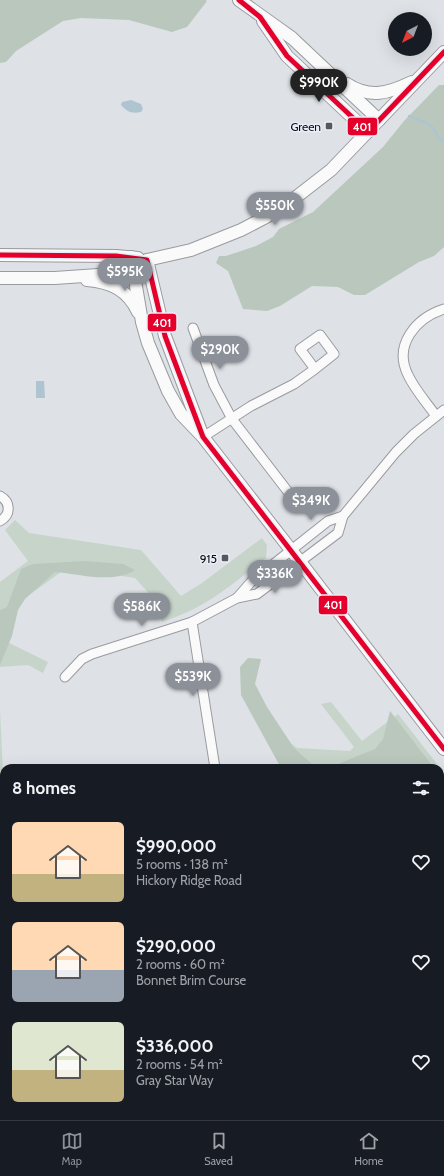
<!DOCTYPE html>
<meta charset="utf-8">
<style>
body{margin:0;font-family:Cabin,sans-serif;background:#20242c;color:#f1f3f6;height:100vh;display:flex;flex-direction:column;font-size:15px;white-space:nowrap}
*{box-sizing:border-box;margin:0}
p{font-size:13px;color:#9ea1a6}
.icon{flex:none;width:22px;height:22px;fill:none;stroke:currentColor;stroke-width:2;stroke-linecap:round;stroke-linejoin:round}
.map{position:relative;flex:1;overflow:hidden}
.side{position:absolute;left:0px;top:764px;width:444px;height:356px;display:flex;flex-direction:column;background:#171b24;border-radius:12px 12px 0 0;box-shadow:0 4px 16px #0002}
.side>*{flex:none}
.needle{width:26px;rotate:222deg}
.fabs{position:absolute;left:388px;top:12px;display:grid;gap:8px}
.fabs a{display:grid;place-items:center;width:44px;height:44px;border-radius:50%;background:#171b24;box-shadow:0 4px 16px #0002;font-size:20px}
.price{position:absolute;translate:-50% -34px;padding:0 9px;border-radius:14px;background:#8c9099;color:#fff;font-size:13px;line-height:26px;filter:drop-shadow(0 1px 2px #0008)}
.price::after{content:'';position:absolute;left:50%;top:24px;width:12px;height:9px;margin-left:-6px;background:inherit;clip-path:polygon(0 0,100% 0,50% 100%)}
.price.current{background:#222;color:#fff}
ul{padding:0;list-style:none}
li{display:flex;align-items:center;gap:12px;height:100px;padding:0 12px}
li span{display:grid;place-items:center;flex:none;width:112px;height:80px;border-radius:6px;color:#555}
li>.icon{margin-inline-start:auto}
span .icon{width:48px;height:48px;fill:#fffc;stroke-width:1}
li b{font-size:17px}
h2{display:flex;justify-content:space-between;align-items:center;height:48px;padding:0 12px;font-size:17px}
.dock{display:flex;justify-content:space-around;align-items:center;height:56px;border-top:1px solid #363941;background:#171b24;font-size:11px;color:#9ea1a6}
.dock a{display:grid;justify-items:center;gap:2px}
.dock .current{color:#8c9099}
.map>svg:first-child{display:block}
.green{fill:#c7d4ca}
.forest{fill:#bac7bd}
.water{fill:#aec4d1}
.lines{fill:none;stroke-linecap:round;stroke-linejoin:round}
.stream{stroke:#aec4d1;stroke-width:2.5}
.street-casing{stroke:#999b9e;stroke-width:11}
.secondary-casing{stroke:#999b9e;stroke-width:14}
.street{stroke:#fafafb;stroke-width:9}
.secondary{stroke:#fafafb;stroke-width:12}
.bus-1-casing{stroke:#e9edf7;stroke-width:8}
.bus-1{stroke:#e4002b;stroke-width:5}
.poi-dot{fill:#56585c;stroke:#e9edf7;stroke-width:1.5}
.labels{text-anchor:middle;dominant-baseline:central;stroke-width:3;stroke-linejoin:round;paint-order:stroke}
.poi-label{font-size:12px;fill:#0d0e11;stroke:#e9edf7;text-anchor:end}
.line-badge{stroke:#e9edf7;stroke-width:1.5}
.badge-label{font-size:11px;text-anchor:middle;font-weight:bold;fill:#fff}
</style>
<div class="map">
<svg width="444" height="1120" viewBox="0 0 444 1120">
<rect width="100%" height="100%" fill="#dee1e6"/>
<!-- green -->
<g class="green">
<path d="M 15,520 L 29,533 L 141,550 L 181,596 L 202,583 L 262,538 L 267,545 L 266,558 C 230,586 206,608 162,622 L 155,600 L 135,578 L 68,567 L 0,616 L 0,582 L 28,561 L 5,530 Z"/>
<polygon points="0,626 1,639 48,662 43,673 28,665 0,667"/>
<polygon points="331,702 362,741 398,714 440,768 286,768 280,735 297,748 350,751 354,747 321,704"/>
<polygon points="0,710 4,795 0,796"/>
</g>
<!-- forest -->
<g class="forest">
<polygon points="0,0 205,0 207,1 187,27 172,32 129,20 81,18 63,21 16,51 6,62 0,63"/>
<polygon points="439,85 444,85 444,247 434,256 419,262 365,295 354,295 338,287 312,286 280,306 267,311 243,309 228,271 216,263 219,256 226,256 256,246 273,237 279,229 313,212 383,147 404,121"/>
<path d="M 85,561 L 123,564 L 135,570 C 113,584 79,574 55,572 L 25,599 L 18,610 L 12,636 L 0,665 L 0,610 L 7,607 L 21,569 L 33,564 Z"/>
<polygon points="248,658 261,659 255,684 267,707 294,748 313,765 322,768 281,768 241,695 240,667"/>
<polygon points="390,711 434,768 328,768 375,749 383,739"/>
<polygon points="440,912 444,913 444,943 440,950"/>
<polygon points="0,937 4,940 4,1116 440,1116 440,962 444,981 444,1120 0,1120"/>
</g>
<!-- water -->
<g class="water">
<path d="M 131,100 L 141,104 L 143,109 L 141,112 C 132,114 127,112 121,105 L 122,102 Z"/>
<polygon points="36,381 44,381 45,398 36,398"/>
</g>
<g class="lines">
<!-- stream -->
<g class="stream">
<path d="M 409,116 C 416,120 427,121 432,127 C 437,132 436,139 444,141"/>
<polyline points="440,1000 444,1004"/>
<polyline points="0,1080 4,1084"/>
<polyline points="39,1116 41,1120"/>
<polyline points="100,1120 104,1120"/>
</g>
<defs>
<g id="street">
<polyline points="193,328 214,385 232,419 289,493"/>
<path d="M 436,416 C 427,403 415,390 408,375 C 393,345 416,318 444,309"/>
<polyline points="203,437 251,406 294,384 315,369 300,349 320,335 334,354 315,369"/>
<path d="M 0,496 C 11,502 11,515 0,521"/>
<polyline points="237,598 251,582 328,521 343,516"/>
<polyline points="192,622 215,768"/>
<polyline points="65,677 82,659 92,654 192,622 237,598 257,594 338,533 343,516 396,452 414,434 444,410"/>
</g>
<g id="secondary">
<polyline points="239,0 292,38 379,120"/>
<polyline points="263,21 287,56 368,132"/>
<path d="M 347,84 C 370,99 389,93 412,82"/>
<polyline points="0,255 116,256 138,258"/>
<polyline points="131,257 142,322 148,343 168,391 181,414 203,437 291,550 444,749"/>
<polyline points="147,260 165,336 202,434"/>
<polyline points="0,278 55,278 98,275 134,267 147,260 191,250 241,230 266,217 291,201 331,170 444,52"/>
<path d="M 87,280 C 111,282 128,290 138,312"/>
</g>
</defs>
<!-- street casing -->
<use href="#street" class="street-casing"/>
<!-- secondary casing -->
<use href="#secondary" class="secondary-casing"/>
<!-- street -->
<use href="#street" class="street"/>
<!-- secondary -->
<use href="#secondary" class="secondary"/>
<defs>
<g id="bus-1">
<polyline points="239,0 260,17 287,56 368,132 444,52"/>
<polyline points="0,255 116,256 147,260 165,336 203,437 444,749"/>
</g>
</defs>
<!-- bus-1 casing -->
<use href="#bus-1" class="bus-1-casing"/>
<!-- bus-1 -->
<use href="#bus-1" class="bus-1"/>
</g>
<!-- markers -->
<g class="poi-dot">
<rect x="325" y="122" width="8" height="8" rx="2"/>
<rect x="221" y="554" width="8" height="8" rx="2"/>
</g>
<g class="labels">
<!-- poi labels -->
<g class="poi-label">
<text x="321" y="126">Green</text>
<text x="217" y="558">915</text>
</g>
</g>
<g class="line-badge">
<rect x="347" y="117" width="31" height="19" rx="4" fill="#e4002b"/>
<rect x="147" y="313" width="30" height="19" rx="4" fill="#e4002b"/>
<rect x="318" y="595" width="30" height="20" rx="4" fill="#e4002b"/>
</g>
<g class="badge-label">
<text x="362" y="131">401</text>
<text x="162" y="327">401</text>
<text x="333" y="609">401</text>
</g>
</svg>
<div class="fabs">
<a><svg class="needle" viewBox="-14 -14 28 28"><path d="M0-13l5 13h-10z" fill="#e53935"/><path d="M0 13l5-13h-10z" fill="#9ea1a6"/></svg></a>
</div>
<b class="price current" style="left:319px;top:103px">$990K</b>
<b class="price" style="left:275px;top:226px">$550K</b>
<b class="price" style="left:125px;top:292px">$595K</b>
<b class="price" style="left:220px;top:370px">$290K</b>
<b class="price" style="left:311px;top:521px">$349K</b>
<b class="price" style="left:275px;top:594px">$336K</b>
<b class="price" style="left:142px;top:627px">$586K</b>
<b class="price" style="left:193px;top:697px">$539K</b>
<section class="side">
<h2>8 homes<svg class="icon" aria-label="filters" viewBox="0 0 24 24"><path d="M4 7h16M4 17h16"/><circle cx="9" cy="7" r="2"/><circle cx="15" cy="17" r="2"/></svg></h2>
<ul>
<li><span style="background:linear-gradient(#ffd9b3 65%,#c2b280 0)"><svg class="icon" aria-label="home" viewBox="0 0 24 24"><path d="M3 11l9-7 9 7M6 9v11h12V9"/></svg></span><div><b>$990,000</b><p>5 rooms · 138 m²</p><p>Hickory Ridge Road</p></div><svg class="icon" aria-label="heart" viewBox="0 0 24 24"><path d="M12 20l-8-8c-3-5 5-10 8-4 3-6 11-1 8 4z"/></svg></li>
<li><span style="background:linear-gradient(#ffd9b3 60%,#9aa5b1 0)"><svg class="icon" aria-label="home" viewBox="0 0 24 24"><path d="M3 11l9-7 9 7M6 9v11h12V9"/></svg></span><div><b>$290,000</b><p>2 rooms · 60 m²</p><p>Bonnet Brim Course</p></div><svg class="icon" aria-label="heart" viewBox="0 0 24 24"><path d="M12 20l-8-8c-3-5 5-10 8-4 3-6 11-1 8 4z"/></svg></li>
<li><span style="background:linear-gradient(#dfe7d0 60%,#c2b280 0)"><svg class="icon" aria-label="home" viewBox="0 0 24 24"><path d="M3 11l9-7 9 7M6 9v11h12V9"/></svg></span><div><b>$336,000</b><p>2 rooms · 54 m²</p><p>Gray Star Way</p></div><svg class="icon" aria-label="heart" viewBox="0 0 24 24"><path d="M12 20l-8-8c-3-5 5-10 8-4 3-6 11-1 8 4z"/></svg></li>
</ul>
</section>
</div>
<nav class="dock">
<a class="current"><svg class="icon" aria-label="map" viewBox="0 0 24 24"><path d="M3 6l6-2 6 2 6-2v14l-6 2-6-2-6 2zM9 4v14M15 6v14"/></svg>Map</a>
<a><svg class="icon" aria-label="saved" viewBox="0 0 24 24"><path d="M7 4h10v16l-5-4-5 4z"/></svg>Saved</a>
<a><svg class="icon" aria-label="home" viewBox="0 0 24 24"><path d="M3 11l9-7 9 7M6 9v11h12V9"/></svg>Home</a>
</nav>
